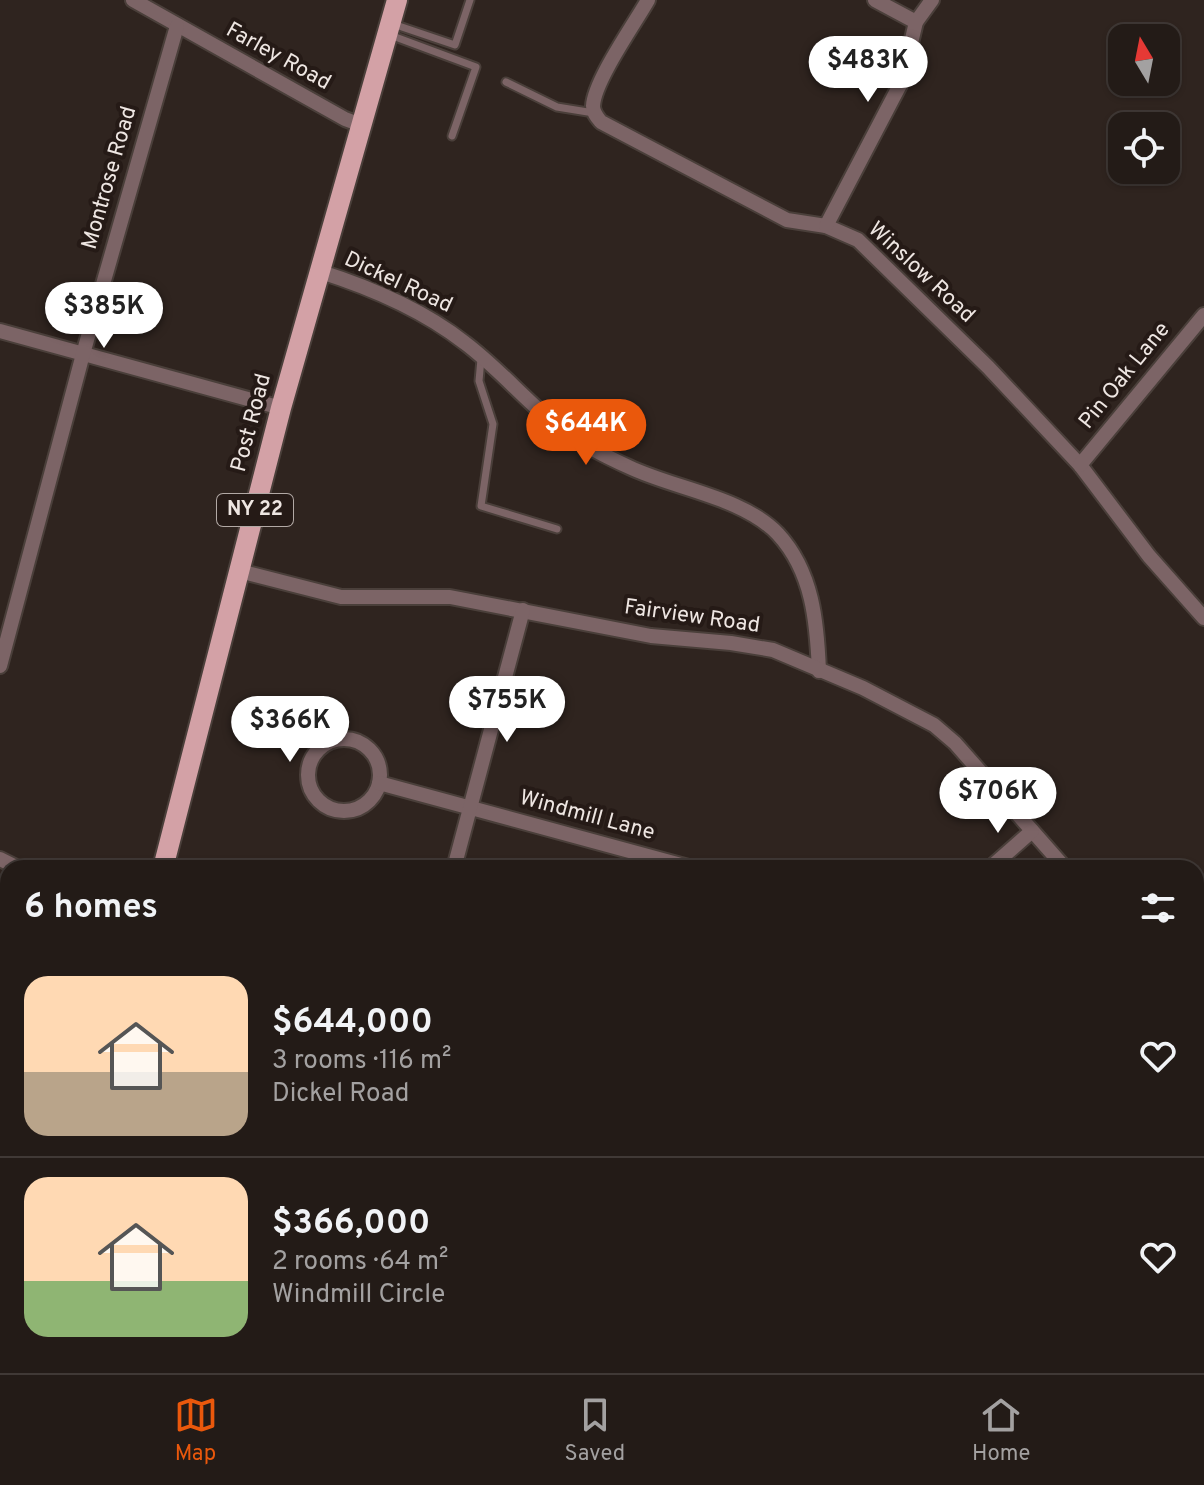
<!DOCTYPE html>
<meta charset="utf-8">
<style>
body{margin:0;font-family:Overpass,sans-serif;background:#2b2420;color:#f1f3f6;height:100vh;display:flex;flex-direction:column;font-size:30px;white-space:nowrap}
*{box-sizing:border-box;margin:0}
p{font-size:26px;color:#a3a1a1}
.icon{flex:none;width:44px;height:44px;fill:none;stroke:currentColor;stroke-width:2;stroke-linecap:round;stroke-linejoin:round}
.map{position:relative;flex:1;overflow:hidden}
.details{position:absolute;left:0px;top:860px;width:1204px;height:514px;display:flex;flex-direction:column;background:#231b17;border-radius:24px 24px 0 0;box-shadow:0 2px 6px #0004,0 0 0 2px #403936}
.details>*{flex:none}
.needle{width:52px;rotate:350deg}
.buttons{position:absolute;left:1108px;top:24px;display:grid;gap:16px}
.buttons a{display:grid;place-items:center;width:72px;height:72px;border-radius:16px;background:#231b17;box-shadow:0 2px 6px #0004,0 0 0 2px #403936;font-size:40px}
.price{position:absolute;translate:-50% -68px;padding:0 18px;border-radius:28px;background:#fff;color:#222;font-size:26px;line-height:52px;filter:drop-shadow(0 2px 4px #0008)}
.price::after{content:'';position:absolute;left:50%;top:48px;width:24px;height:18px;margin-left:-12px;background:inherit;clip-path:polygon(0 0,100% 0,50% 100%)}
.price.on{background:#ea580c;color:#fff}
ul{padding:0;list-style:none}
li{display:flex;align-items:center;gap:24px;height:200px;padding:0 24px}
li+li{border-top:2px solid #403936}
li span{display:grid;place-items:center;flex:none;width:224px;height:160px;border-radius:24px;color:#555}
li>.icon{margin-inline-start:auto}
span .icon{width:96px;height:96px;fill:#fffc;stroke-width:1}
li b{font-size:34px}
h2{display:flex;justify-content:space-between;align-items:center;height:96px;padding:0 24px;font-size:34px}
.tabs{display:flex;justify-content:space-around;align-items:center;height:112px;border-top:2px solid #403936;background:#231b17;font-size:22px;color:#a3a1a1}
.tabs a{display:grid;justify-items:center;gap:4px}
.tabs .on{color:#ea580c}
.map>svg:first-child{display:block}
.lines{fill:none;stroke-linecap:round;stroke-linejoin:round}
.lane-casing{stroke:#4a3f3a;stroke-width:11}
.street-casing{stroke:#4a3f3a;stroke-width:18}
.secondary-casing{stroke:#4a3f3a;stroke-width:24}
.primary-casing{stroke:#4a3f3a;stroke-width:24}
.path{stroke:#847b76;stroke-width:2;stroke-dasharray:2 6;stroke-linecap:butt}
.lane{stroke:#7c6466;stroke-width:7}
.street{stroke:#7c6466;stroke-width:14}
.secondary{stroke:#ad878a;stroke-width:20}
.primary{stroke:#d3a1a6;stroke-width:20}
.labels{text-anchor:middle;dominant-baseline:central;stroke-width:8;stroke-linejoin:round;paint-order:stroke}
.shield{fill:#251a16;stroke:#b2a9a5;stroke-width:2}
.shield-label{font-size:20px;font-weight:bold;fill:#eee6e2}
.street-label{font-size:22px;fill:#eee6e2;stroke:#251a16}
</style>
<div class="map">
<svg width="1204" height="1373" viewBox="0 0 1204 1373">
<rect width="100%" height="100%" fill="#2f241f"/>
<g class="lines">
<defs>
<g id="lane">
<polyline points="393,24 455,45 470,0"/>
<polyline points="390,35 476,67 452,136"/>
<polyline points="506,82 557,107 594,113"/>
<polyline points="481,359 479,381 493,424 481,506 557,529"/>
<polyline points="1196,1197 1204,1206"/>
</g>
<g id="street">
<polyline points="133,0 345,119 361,125"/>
<path d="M 648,0 C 635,23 594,81 593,106 C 593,113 597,117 601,122 L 787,220 L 826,226 L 858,240 L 988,367 L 1080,465 L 1149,556 L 1204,618"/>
<polyline points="875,0 916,22"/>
<polyline points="826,226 902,81 916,22 932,0"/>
<path d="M 318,271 C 369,287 423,310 465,343 C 501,370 529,405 565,432 C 585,446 607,457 629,467 C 675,489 743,497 778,534 C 813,572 817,623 819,671"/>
<polyline points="0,331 281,408"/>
<polyline points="1080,465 1204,315"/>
<polyline points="239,571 341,597 450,597 651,636 731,643 773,650 863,688 934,725 955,743 1065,868"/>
<polyline points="0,666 83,354 177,26"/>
<circle cx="344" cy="775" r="36"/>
<polyline points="379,783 692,868"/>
<polyline points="0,859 18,868"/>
<polyline points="454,868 523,610"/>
<polyline points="990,868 1032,831"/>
<polyline points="1196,1164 1204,1158"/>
<polyline points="311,1373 314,1366"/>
<polyline points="918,1373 925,1366"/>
</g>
<polyline id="secondary" points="0,1236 8,1240"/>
<g id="primary">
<polyline points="163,868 281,408 397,0"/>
<polyline points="15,1373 18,1366"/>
</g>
</defs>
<!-- lane casing -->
<use href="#lane" class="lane-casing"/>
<!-- street casing -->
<use href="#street" class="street-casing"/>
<!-- secondary casing -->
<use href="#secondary" class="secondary-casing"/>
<!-- primary casing -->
<use href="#primary" class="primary-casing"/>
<!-- path -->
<g class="path">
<polyline points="73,1366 76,1373"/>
<polyline points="92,1373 118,1367 152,1373"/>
</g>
<!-- lane -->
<use href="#lane" class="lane"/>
<!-- street -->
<use href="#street" class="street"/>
<!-- secondary -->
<use href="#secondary" class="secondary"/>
<!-- primary -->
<use href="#primary" class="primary"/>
</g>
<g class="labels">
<!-- shield labels -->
<rect class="shield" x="217" y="494" width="76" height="32" rx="6"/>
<g class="shield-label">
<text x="255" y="510">NY 22</text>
</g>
<!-- street labels -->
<g class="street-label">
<text transform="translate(278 57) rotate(29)">Farley Road</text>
<text transform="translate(110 178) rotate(-74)">Montrose Road</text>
<text transform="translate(921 273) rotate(43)">Winslow Road</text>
<text transform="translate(398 283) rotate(25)">Dickel Road</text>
<text transform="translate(1125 376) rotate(-51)">Pin Oak Lane</text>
<text transform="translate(252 423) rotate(-75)">Post Road</text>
<text transform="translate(692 617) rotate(8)">Fairview Road</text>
<text transform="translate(587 816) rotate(15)">Windmill Lane</text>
</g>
</g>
</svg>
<div class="buttons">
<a><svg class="needle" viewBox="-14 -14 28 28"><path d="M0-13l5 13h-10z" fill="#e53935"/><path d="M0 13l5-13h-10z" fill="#a3a1a1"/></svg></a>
<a><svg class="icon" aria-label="locate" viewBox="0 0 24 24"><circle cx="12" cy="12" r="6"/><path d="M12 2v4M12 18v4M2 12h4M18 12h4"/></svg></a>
</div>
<b class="price" style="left:868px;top:104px">$483K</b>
<b class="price" style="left:104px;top:350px">$385K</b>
<b class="price on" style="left:586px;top:467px">$644K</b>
<b class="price" style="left:507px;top:744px">$755K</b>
<b class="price" style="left:290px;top:764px">$366K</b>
<b class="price" style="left:998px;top:835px">$706K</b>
<section class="details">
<h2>6 homes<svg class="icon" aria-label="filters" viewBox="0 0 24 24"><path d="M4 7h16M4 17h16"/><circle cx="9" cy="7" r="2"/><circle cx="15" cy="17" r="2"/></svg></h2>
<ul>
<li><span style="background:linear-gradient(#ffd9b3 60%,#b9a48a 0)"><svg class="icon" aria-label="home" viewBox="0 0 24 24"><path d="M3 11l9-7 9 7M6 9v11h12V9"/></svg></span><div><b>$644,000</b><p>3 rooms · 116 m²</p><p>Dickel Road</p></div><svg class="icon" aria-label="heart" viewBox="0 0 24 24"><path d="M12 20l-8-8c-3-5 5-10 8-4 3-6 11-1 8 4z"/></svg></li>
<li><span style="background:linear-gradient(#ffd9b3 65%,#8fb573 0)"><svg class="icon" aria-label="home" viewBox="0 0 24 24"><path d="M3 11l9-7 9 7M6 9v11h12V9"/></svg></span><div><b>$366,000</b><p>2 rooms · 64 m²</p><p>Windmill Circle</p></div><svg class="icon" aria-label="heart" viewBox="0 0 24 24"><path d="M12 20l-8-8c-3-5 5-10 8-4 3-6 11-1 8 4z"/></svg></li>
</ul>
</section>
</div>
<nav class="tabs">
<a class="on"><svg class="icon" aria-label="map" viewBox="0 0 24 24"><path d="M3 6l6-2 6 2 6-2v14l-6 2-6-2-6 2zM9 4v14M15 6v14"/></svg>Map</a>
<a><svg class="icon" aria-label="saved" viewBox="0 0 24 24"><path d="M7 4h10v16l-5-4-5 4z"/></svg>Saved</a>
<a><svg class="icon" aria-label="home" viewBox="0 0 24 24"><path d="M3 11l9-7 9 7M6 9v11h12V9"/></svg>Home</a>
</nav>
